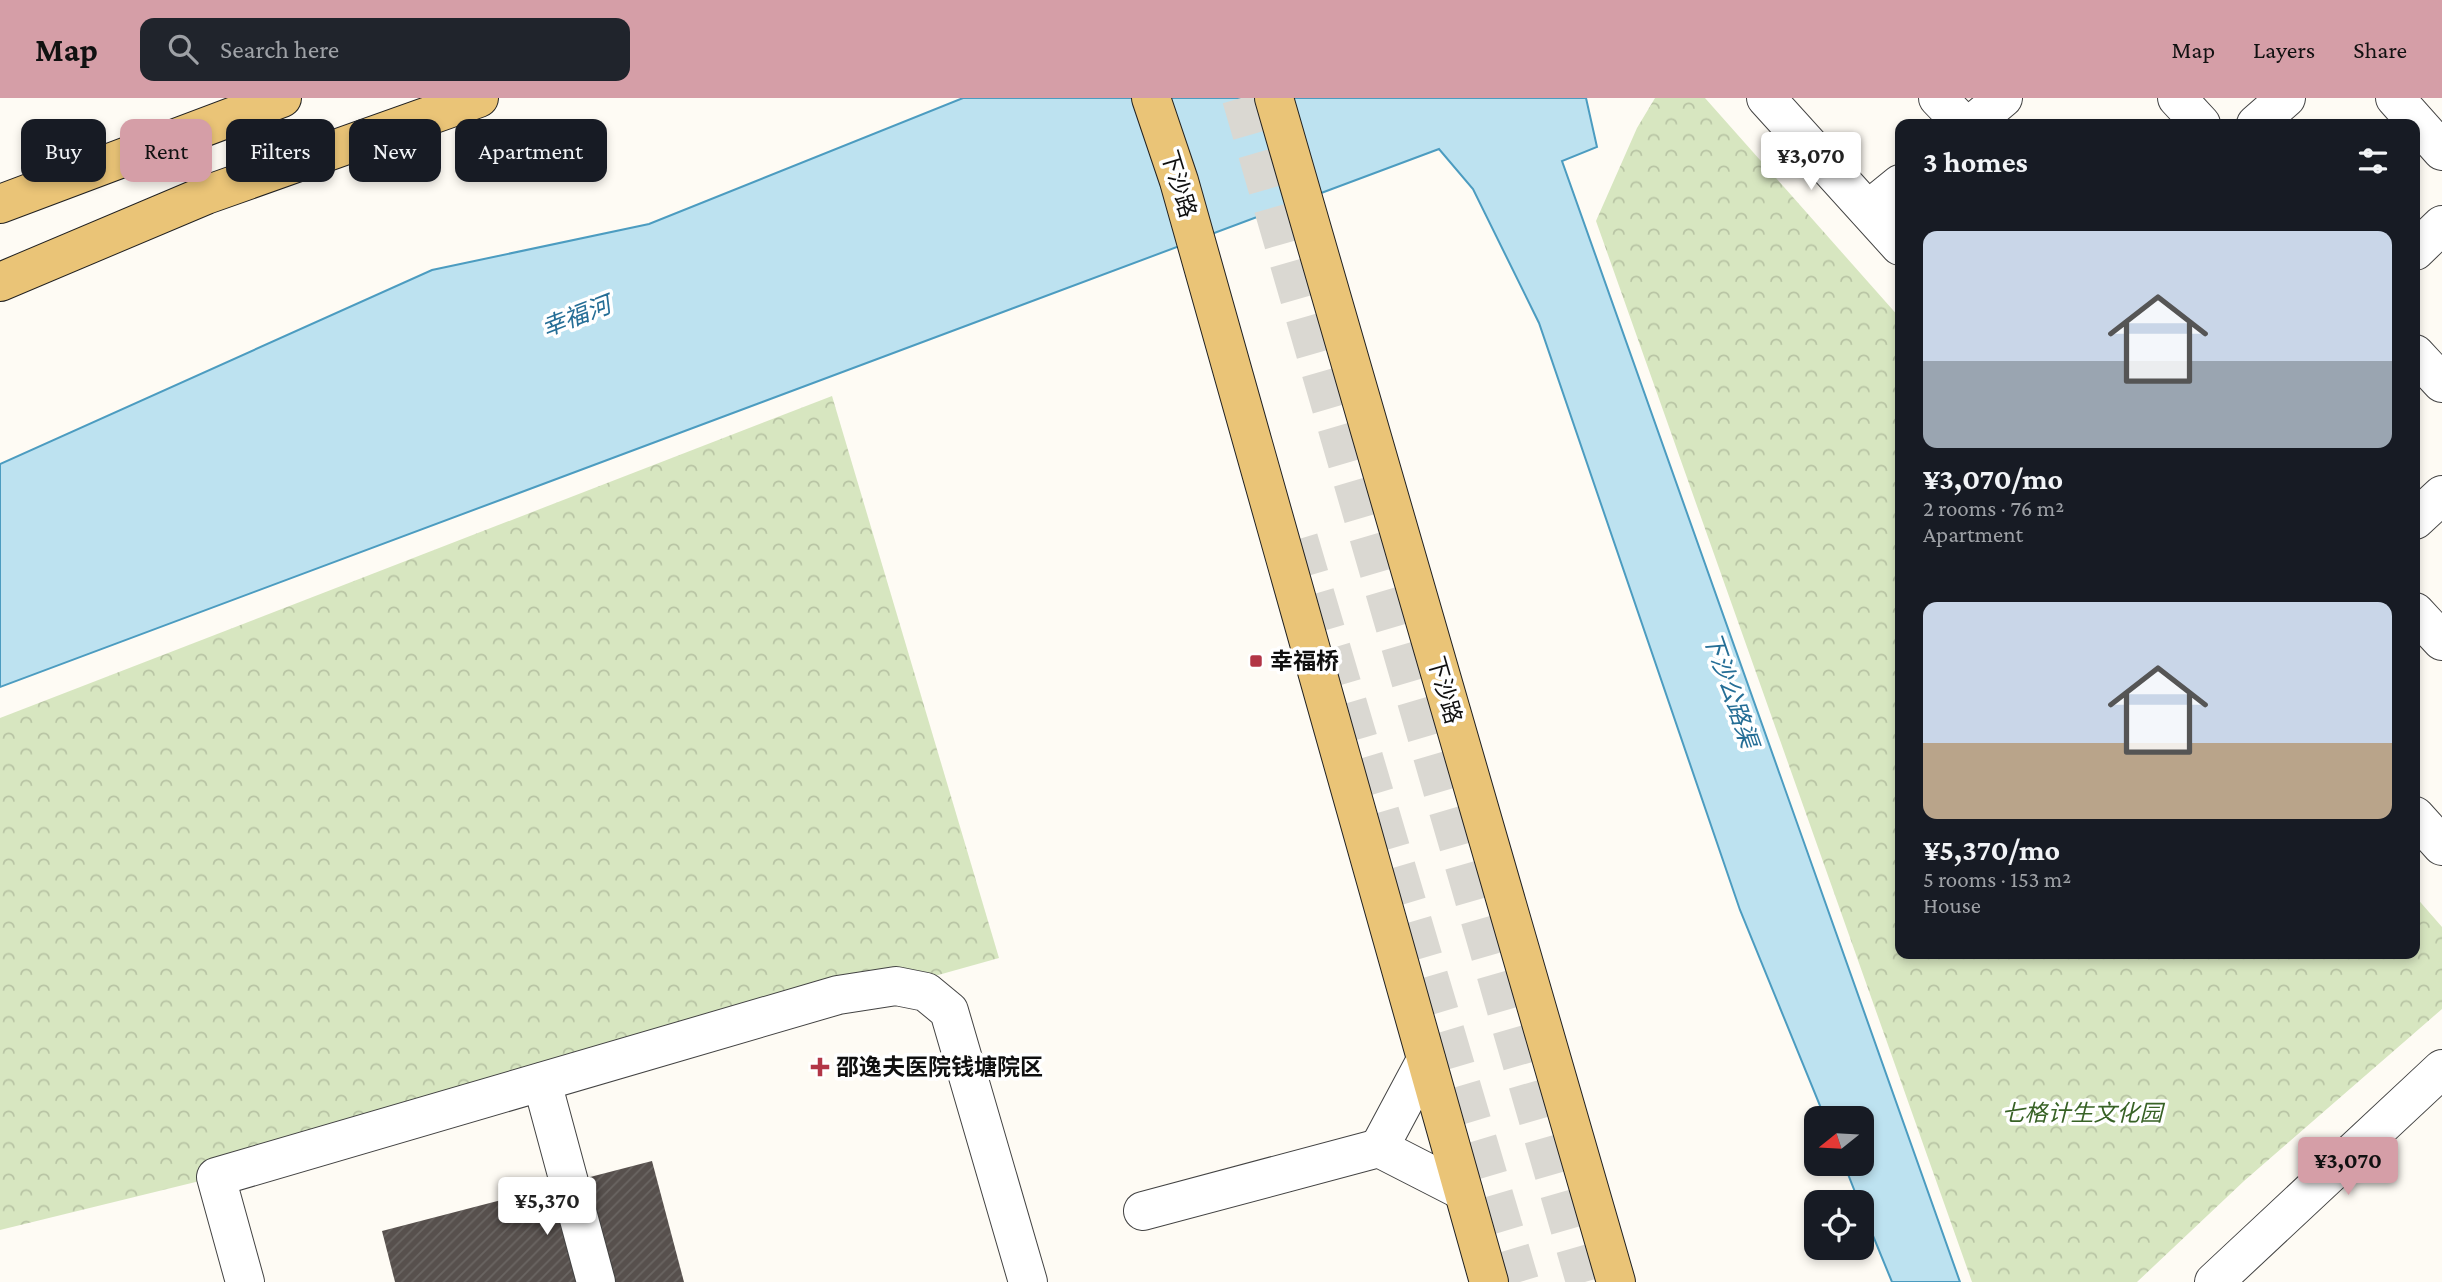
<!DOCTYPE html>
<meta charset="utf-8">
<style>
body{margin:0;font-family:"Crimson Pro","Noto Sans SC",serif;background:#20242c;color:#f1f3f6;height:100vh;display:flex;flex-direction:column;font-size:26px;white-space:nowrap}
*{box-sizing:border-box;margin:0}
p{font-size:23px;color:#9ea1a6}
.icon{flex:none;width:38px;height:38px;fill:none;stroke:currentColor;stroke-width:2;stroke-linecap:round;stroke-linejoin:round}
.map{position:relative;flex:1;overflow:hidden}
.panel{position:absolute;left:1895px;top:21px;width:525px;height:840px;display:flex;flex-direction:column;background:#171b24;border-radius:14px;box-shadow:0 4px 10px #0003}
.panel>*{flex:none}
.guide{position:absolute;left:21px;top:21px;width:665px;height:63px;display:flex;gap:14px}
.needle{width:46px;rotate:252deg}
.fabs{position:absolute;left:1804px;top:1008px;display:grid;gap:14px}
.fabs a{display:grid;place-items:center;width:70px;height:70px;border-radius:14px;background:#171b24;box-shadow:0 4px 10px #0003;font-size:35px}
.price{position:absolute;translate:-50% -60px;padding:0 16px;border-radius:7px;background:#fff;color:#222;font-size:23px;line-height:46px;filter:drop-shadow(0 2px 4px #0008)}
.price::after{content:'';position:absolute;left:50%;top:42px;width:21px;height:16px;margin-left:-10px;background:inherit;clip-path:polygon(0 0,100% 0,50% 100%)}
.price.on{background:#d59ea7;color:#111}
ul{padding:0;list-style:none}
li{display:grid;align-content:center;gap:14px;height:371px;padding:0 28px}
li span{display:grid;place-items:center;height:217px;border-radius:14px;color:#555}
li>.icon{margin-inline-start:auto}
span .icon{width:126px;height:126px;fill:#fffc;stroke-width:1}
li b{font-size:30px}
h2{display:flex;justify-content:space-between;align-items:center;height:84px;padding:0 28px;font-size:30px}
.tag{padding:0 24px;border-radius:14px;background:#171b24;box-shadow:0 4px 10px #0003;font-size:24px;line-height:63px}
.tag.on{background:#d59ea7;color:#111}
header{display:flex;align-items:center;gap:42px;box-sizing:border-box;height:98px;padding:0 35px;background:#d59ea7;color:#111}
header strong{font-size:33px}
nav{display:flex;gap:38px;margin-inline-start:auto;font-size:24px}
.search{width:490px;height:63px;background:#20242c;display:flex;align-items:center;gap:18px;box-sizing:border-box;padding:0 24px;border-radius:14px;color:#9ea1a6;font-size:26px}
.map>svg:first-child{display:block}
.park{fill:url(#park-crowns)}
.water{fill:#bde2f0;stroke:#4c9cc0;stroke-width:2}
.building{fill:url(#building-hatch)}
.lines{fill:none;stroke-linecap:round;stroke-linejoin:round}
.highway-tunnel{stroke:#dad8d2;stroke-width:38;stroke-dasharray:38 19;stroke-linecap:butt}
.minor-casing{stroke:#434343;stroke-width:40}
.major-casing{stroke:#212121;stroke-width:40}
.minor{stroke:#fff;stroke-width:38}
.major{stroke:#eac477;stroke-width:38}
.poi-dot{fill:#b23546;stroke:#fff;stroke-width:2.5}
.labels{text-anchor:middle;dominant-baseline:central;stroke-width:7;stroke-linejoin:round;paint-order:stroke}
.street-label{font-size:23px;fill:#101010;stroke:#fff}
.poi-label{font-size:23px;font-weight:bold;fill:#101010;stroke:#fff;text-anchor:start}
.park-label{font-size:23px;font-style:italic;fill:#386226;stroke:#fff}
.water-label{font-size:24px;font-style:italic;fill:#256e96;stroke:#fff}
</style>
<header>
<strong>Map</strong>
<div class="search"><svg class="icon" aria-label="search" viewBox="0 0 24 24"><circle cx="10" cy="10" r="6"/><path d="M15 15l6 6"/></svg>Search here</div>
<nav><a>Map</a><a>Layers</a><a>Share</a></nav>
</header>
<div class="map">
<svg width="2442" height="1184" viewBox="0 0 2442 1184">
<defs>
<pattern id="park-crowns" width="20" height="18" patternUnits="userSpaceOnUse" patternTransform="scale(1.75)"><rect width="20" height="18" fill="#d7e6c0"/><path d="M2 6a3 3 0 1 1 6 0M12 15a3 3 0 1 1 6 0" fill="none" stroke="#b8c4a4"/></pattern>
<pattern id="building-hatch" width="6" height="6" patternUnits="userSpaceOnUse" patternTransform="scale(1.75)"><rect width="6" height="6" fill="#57504d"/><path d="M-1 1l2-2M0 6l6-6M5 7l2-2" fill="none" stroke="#6a6562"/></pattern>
</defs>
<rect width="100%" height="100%" fill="#fefbf4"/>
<!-- park -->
<g class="park">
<polygon points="1655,0 1705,0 1900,220 1900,856 2415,856 2415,798 2442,829 2442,911 2244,1083 2137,1184 1972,1184 1596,123 1637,30"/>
<polygon points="832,298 999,860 216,1079 0,1132 0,620"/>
</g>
<!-- water -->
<polygon class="water" points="963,0 1586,0 1597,49 1562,63 1960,1184 1892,1184 1862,1111 1862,1104 1859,1104 1844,1066 1862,1066 1862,1020 1825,1020 1740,812 1539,225 1473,91 1439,51 0,589 0,366 432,172 649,126"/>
<!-- building -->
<polygon class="building" points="652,1063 684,1184 395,1184 382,1133"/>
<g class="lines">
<!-- highway-tunnel -->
<g class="highway-tunnel">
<polyline points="1241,0 1585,1184"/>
<polyline points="1299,441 1520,1184"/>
</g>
<defs>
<g id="minor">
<polyline points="1766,0 1900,148"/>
<polyline points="1938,0 1963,26"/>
<polyline points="2177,0 2201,26"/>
<polyline points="2395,0 2442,53"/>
<polyline points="1972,26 2003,0"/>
<polyline points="2256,26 2286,0"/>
<polyline points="1868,112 1900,86"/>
<polyline points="2415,153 2442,127"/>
<polyline points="2415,256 2442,285"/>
<polyline points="2415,422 2442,397"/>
<polyline points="2415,514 2442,543"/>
<polyline points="2415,718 2442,748"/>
<polyline points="542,984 596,1184"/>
<polyline points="1379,1050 1426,962"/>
<polyline points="1143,1113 1379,1050 1463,1093"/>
<polyline points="245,1184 216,1079 838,897 896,888 926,894 949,913 1028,1184"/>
<polyline points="2214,1184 2442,971"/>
</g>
<g id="major">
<polyline points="1151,0 1179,83 1489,1184"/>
<polyline points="1274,0 1616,1184"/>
<polyline points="0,106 282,0"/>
<polyline points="0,184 206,97 479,0"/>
</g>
</defs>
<!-- minor casing -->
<use href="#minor" class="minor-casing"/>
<!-- major casing -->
<use href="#major" class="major-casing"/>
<!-- minor -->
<use href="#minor" class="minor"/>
<!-- major -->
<use href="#major" class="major"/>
</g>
<!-- markers -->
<g class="poi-dot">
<rect x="1249" y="556" width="14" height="14" rx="3.5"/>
<path d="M816.5 958.5h7v7h7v7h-7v7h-7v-7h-7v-7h7z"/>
</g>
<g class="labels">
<!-- street labels -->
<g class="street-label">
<text transform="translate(1179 86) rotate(73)">下沙路</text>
<text transform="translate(1445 592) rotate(74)">下沙路</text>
</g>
<!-- poi labels -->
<g class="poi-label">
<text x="1270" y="563">幸福桥</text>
<text x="836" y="969">邵逸夫医院钱塘院区</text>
</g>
<!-- park labels -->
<g class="park-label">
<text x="2082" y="1015">七格计生文化园</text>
</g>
<!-- water labels -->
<g class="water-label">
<text transform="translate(576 218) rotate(-21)">幸福河</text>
<text transform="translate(1731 592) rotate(71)">下沙公路渠</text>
</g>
</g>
</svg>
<div class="fabs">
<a><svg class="needle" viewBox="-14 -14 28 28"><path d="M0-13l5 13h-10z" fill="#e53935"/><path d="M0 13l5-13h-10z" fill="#9ea1a6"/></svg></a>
<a><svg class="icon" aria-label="locate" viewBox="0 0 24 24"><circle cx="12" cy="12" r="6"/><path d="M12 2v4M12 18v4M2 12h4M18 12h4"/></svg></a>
</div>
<b class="price" style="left:1811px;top:94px">¥3,070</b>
<b class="price on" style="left:2348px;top:1099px">¥3,070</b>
<b class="price" style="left:547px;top:1139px">¥5,370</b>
<div class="guide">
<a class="tag">Buy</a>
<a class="tag on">Rent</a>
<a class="tag">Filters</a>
<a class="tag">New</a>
<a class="tag">Apartment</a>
</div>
<section class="panel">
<h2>3 homes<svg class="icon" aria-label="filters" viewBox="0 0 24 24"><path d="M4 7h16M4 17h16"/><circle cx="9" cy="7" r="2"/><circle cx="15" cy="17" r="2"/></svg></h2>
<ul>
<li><span style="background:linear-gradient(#c9d6e8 60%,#9aa5b1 0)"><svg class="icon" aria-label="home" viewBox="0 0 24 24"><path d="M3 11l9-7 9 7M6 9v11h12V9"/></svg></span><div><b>¥3,070/mo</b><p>2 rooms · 76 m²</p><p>Apartment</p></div></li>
<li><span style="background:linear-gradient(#c9d6e8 65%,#b9a48a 0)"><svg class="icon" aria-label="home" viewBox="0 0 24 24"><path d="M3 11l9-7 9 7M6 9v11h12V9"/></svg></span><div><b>¥5,370/mo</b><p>5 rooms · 153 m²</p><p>House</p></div></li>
</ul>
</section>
</div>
